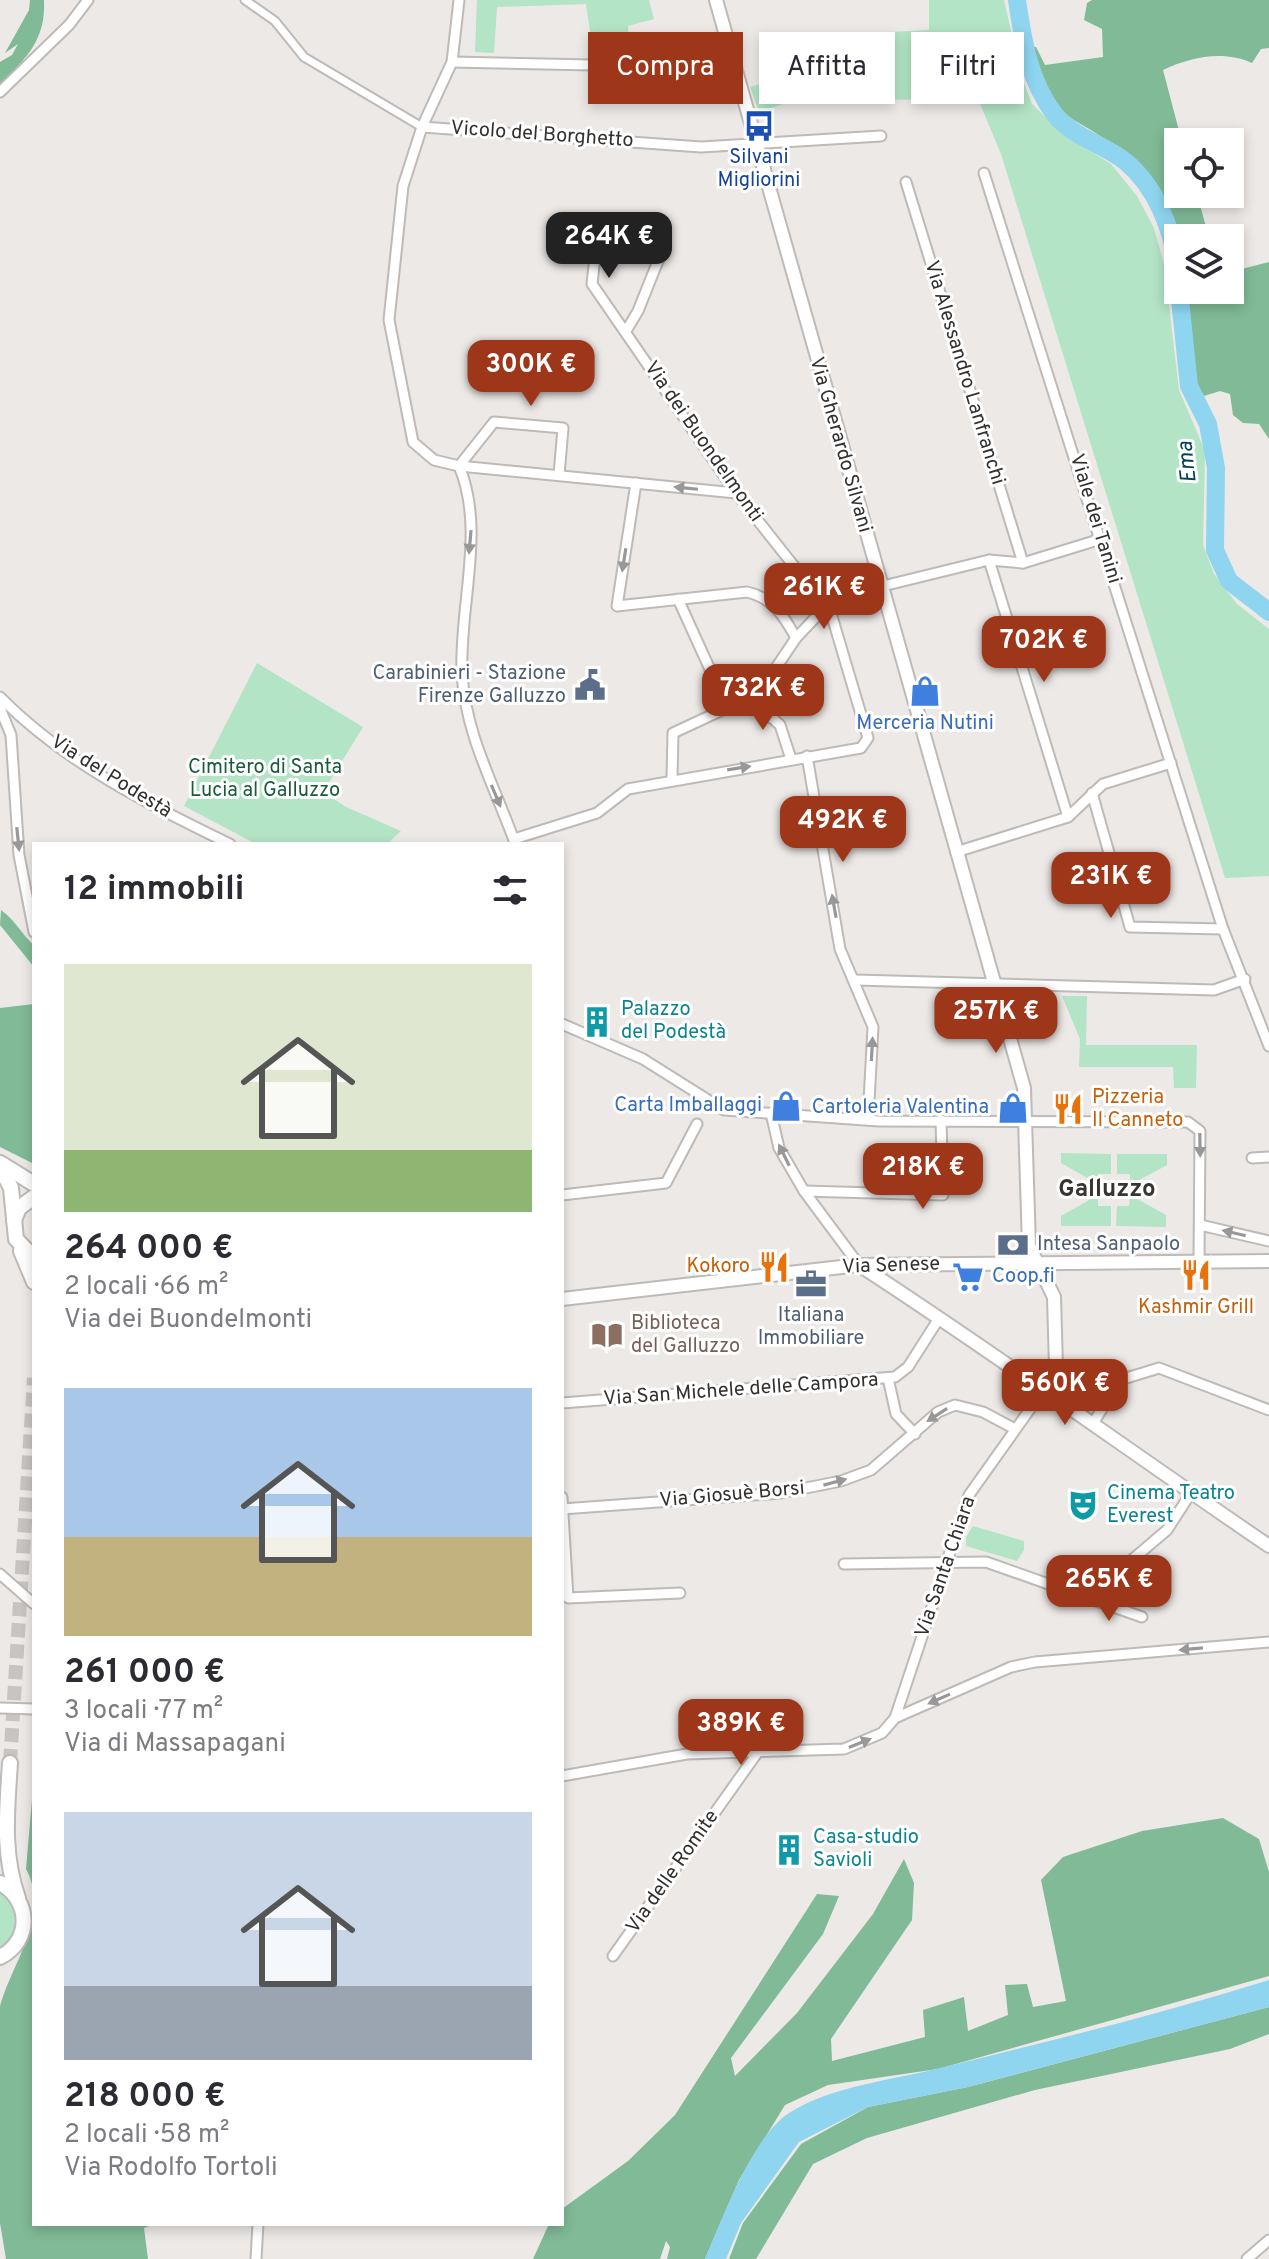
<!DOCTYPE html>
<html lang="it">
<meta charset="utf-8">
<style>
body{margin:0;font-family:Overpass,sans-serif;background:#f7f7f7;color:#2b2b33;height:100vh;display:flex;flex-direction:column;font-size:30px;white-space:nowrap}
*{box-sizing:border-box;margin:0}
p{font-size:26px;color:#7c7c81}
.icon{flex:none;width:44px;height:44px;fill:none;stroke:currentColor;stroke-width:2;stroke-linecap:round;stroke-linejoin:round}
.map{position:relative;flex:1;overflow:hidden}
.panel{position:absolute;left:32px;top:842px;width:532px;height:1384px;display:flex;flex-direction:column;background:#fff;border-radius:0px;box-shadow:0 4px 12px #0003}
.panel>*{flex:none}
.hud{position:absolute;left:588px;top:32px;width:560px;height:72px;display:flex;gap:16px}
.controls{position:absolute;left:1164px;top:128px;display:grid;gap:16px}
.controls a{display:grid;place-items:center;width:80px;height:80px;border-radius:0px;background:#fff;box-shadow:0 4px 12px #0003;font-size:40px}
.price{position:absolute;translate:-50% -68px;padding:0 18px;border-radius:16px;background:#9e3619;color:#fff;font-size:26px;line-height:52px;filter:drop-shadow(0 2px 4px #0008)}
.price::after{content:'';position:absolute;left:50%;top:48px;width:24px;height:18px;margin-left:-12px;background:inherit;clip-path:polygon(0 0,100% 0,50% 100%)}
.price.active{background:#222;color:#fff}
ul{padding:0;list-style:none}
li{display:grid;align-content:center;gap:16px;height:424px;padding:0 32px}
li span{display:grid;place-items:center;height:248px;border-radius:0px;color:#555}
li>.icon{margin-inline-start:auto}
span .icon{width:144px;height:144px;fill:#fffc;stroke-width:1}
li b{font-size:34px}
h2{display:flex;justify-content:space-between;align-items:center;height:96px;padding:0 32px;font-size:34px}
.pill{padding:0 28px;border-radius:0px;background:#fff;box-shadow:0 4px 12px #0003;font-size:28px;line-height:72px}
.pill.active{background:#9e3619;color:#fff}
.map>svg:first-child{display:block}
.green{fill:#b2e4c5}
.forest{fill:#81ba97}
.water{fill:#8fd5ef}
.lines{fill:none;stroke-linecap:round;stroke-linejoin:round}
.river{stroke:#8fd5ef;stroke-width:18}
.primary-tunnel{stroke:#c8c4c2;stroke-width:14;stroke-dasharray:14 7;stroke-linecap:butt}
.pedestrian-casing{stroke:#bdbab7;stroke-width:11}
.minor-casing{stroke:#bdbab7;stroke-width:13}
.secondary-casing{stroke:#bdbab7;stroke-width:16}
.primary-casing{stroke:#bdbab7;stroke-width:18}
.pedestrian{stroke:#fff;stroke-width:7}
.minor{stroke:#fff;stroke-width:9}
.secondary{stroke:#fff;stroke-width:12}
.primary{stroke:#fff;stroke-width:14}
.oneway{fill:#999898}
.labels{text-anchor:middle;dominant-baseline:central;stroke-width:6;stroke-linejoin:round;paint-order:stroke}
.street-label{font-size:20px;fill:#333130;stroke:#fff}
.transit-label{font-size:20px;fill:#164399;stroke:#fff}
.service-label{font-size:20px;fill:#4e5e75;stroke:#fff;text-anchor:end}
.shop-label{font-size:20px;fill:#366cbe;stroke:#fff;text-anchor:end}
.park-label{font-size:20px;fill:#195c3a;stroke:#fff}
.culture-label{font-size:20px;fill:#0d838f;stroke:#fff;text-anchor:start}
.food-label{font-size:20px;fill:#c56008;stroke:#fff;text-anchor:start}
.education-label{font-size:20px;fill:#785e54;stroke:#fff;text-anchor:start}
.water-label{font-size:22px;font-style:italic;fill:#004153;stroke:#fff}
.quarter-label{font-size:24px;font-weight:bold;fill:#373532;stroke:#fff}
</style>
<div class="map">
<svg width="1269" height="2259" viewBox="0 0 1269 2259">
<rect width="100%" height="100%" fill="#ede9e6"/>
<!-- green -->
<g class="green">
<polygon points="477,0 649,0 654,19 628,26 630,61 594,59 586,4 497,7 494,53 475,52"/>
<polygon points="929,0 1004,0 1021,75 1032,104 1062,133 1111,164 1137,196 1154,228 1164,264 1179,390 1205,451 1203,545 1214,574 1237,604 1269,629 1269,876 1225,878 1001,154 978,99 882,100 880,76 802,82 804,97 759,112 750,87 782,77 771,38 929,30"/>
<polygon points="257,663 363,727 323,792 346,807 401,831 387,844 256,844 184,806"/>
<polygon points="1062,996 1087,996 1086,1045 1197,1045 1196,1088 1174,1088 1173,1067 1079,1067 1080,1039"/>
<polygon points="1061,1153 1111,1154 1111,1174 1098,1174 1098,1184 1061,1163"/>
<polygon points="1117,1154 1167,1154 1167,1165 1130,1185 1130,1174 1117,1174"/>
<polygon points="1098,1195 1098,1206 1111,1206 1111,1226 1061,1226 1061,1216"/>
<polygon points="1130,1195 1166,1215 1166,1227 1116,1226 1117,1206 1129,1206"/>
<polygon points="973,1526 1024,1541 1024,1550 1017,1561 966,1546 966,1537"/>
<path d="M 0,1891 C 23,1907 21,1933 0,1950 Z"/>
</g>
<!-- forest -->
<g class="forest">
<path d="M 30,0 L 44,0 C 46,39 27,58 0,84 L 0,62 L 12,55 L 18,44 L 5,53 L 29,10 Z"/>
<path d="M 1092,0 L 1269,0 L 1269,48 L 1261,49 L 1252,63 C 1223,50 1191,57 1163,70 L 1182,142 L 1178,142 L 1178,194 L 1197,194 L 1209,238 L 1178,239 C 1170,189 1135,159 1094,132 C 1083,125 1068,118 1059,108 C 1043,91 1036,68 1030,47 L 1036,47 L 1045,65 L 1103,57 L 1102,29 L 1084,20 L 1087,3 Z"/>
<polygon points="1269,262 1269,439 1259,424 1243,423 1233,415 1230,394 1220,391 1204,396 1194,380 1186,290 1230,290 1230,272"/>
<path d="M 1,910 C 18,923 22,935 34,945 L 34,967 L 0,925 Z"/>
<polygon points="34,1004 34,1164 0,1147 0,1008"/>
<path d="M 34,1776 L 34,2224 L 154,2224 L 144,2228 L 148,2259 L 6,2259 L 0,2223 L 0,2006 C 12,1963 51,1915 26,1869 Z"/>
<polygon points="1223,1818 1259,1839 1269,1872 1269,1976 938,2069 828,2085 785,2105 739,2180 705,2259 667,2259 670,2247 666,2241 660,2259 533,2259 549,2224 562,2224 562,2209 628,2161 675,2115 817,1894 839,1896 823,1934 731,2058 735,2076 797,2013 873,1914 904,1859 914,1883 912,1920 831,2039 832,2061 925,2037 923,2010 964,1997 968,2031 1008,2015 1005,1985 1027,1984 1033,2007 1066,2001 1041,1880 1063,1857 1142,1831"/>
<polygon points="1269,2007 1269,2034 1230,2049 1035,2090 867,2138 813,2164 756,2259 729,2259 743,2223 801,2144 868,2107 968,2087"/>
</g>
<!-- water -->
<path class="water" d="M 1269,1980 L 1269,2007 L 968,2087 L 868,2107 L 799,2142 L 741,2223 L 726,2259 L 705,2259 C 722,2219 752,2137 789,2113 C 834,2085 890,2081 940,2068 C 1050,2041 1161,2014 1269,1980 Z"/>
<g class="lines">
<!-- river -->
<g class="river">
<path d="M 1017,0 C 1023,41 1029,81 1055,115 C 1073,137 1105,145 1126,162 C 1157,188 1170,227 1178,264"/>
<polyline points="1179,290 1189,386 1208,424 1216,468 1215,550 1229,581 1269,612"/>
</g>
<!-- primary-tunnel -->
<polyline class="primary-tunnel" points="10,1763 34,1378"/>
<defs>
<polyline id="pedestrian" points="245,0 275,21 304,57 422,127"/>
<g id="minor">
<polyline points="459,0 452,62 422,127 403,186 389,320 413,442 434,460 459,466 736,493"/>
<polyline points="452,62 736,68"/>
<polyline points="0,92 69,25 88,0"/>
<polyline points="422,127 701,147 881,136"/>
<polyline points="984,173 1223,929 1269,1046"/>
<polyline points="906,182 1023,563"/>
<path d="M 459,466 C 486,530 459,605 462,673 C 465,734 495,787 515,843"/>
<polyline points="459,466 494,422 563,428 559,475"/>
<path d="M 636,483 L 617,606 L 747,592 C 773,598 784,616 796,638"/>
<polyline points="989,560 1068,817"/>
<polyline points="678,599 728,709"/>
<path d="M 0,697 C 64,762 149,805 230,844"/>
<polyline points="749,698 780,725 791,759"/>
<polyline points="0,708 11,735 19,855 34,932"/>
<polyline points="807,756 840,949 873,1027 868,1120"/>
<polyline points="672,778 673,733 759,693 796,638 834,598 989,560 1023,563 1101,539"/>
<polyline points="1092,793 1130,927 1223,929"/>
<polyline points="514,839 597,813 628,789 861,748 868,738 828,603 813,590 736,493 592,284 598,228 649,232 661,243 662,251 638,311 626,331"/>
<polyline points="956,852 1068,817 1103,784 1171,763"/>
<polyline points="856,980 1214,990 1245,979"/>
<polyline points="562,1024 643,1059 724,1110 879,1121 1188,1122 1200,1131 1199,1262"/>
<polyline points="771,1113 779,1148 804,1191 859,1265"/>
<polyline points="1252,1158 1269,1157"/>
<polyline points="804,1191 943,1195 941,1120"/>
<polyline points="562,1195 666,1183 697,1124"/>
<polyline points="1200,1225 1269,1241"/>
<polyline points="888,1378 896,1414 915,1434"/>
<polyline points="562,1403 895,1377 908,1367 938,1320"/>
<polyline points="1092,1425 1120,1380 1159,1368 1269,1410"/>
<polyline points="562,1497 568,1598 680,1593"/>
<polyline points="562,1509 781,1493 841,1481 871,1470 938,1412 955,1405 983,1412 1015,1429"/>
<polyline points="844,1564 986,1562 1142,1617"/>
<polyline points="0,1574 34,1604"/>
<polyline points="1087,1598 1167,1530 1191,1493"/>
<polyline points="0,1708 34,1709"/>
<polyline points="895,1718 969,1495 1045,1388"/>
<polyline points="562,1776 687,1754 844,1749 882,1733 895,1718 1011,1667 1035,1662 1269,1642"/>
<polyline points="613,1956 760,1749"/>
<polyline points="256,2259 258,2224"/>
<polyline points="1247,2259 1269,2240"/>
</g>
<g id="secondary">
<polyline points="716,0 1024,1088 1029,1246 1054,1297 1056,1367 1045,1388"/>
<path d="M 859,1265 C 998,1355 1132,1453 1269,1546"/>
<polyline points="562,1299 859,1265 1269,1261"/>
</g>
<g id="primary">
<polyline points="0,1163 34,1184"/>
<polyline points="0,1166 11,1188 16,1239 34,1258"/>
<polyline points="14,1220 19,1208 34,1197"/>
<polyline points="21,1251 34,1282"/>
<path d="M 10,1763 C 7,1810 2,1853 18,1898"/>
<path d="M 0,1883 C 31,1900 32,1941 0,1957"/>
</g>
</defs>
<!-- pedestrian casing -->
<use href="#pedestrian" class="pedestrian-casing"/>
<!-- minor casing -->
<use href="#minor" class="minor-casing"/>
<!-- secondary casing -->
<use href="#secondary" class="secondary-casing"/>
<!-- primary casing -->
<use href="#primary" class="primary-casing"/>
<!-- pedestrian -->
<use href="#pedestrian" class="pedestrian"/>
<!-- minor -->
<use href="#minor" class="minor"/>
<!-- secondary -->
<use href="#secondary" class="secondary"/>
<!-- primary -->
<use href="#primary" class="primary"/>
</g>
<!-- one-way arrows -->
<defs><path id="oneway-solid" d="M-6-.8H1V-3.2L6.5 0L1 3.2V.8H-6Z" transform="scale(2)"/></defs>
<g class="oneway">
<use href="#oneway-solid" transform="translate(686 488) rotate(-174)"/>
<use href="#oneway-solid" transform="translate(470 542) rotate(95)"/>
<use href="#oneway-solid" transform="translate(624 560) rotate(99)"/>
<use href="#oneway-solid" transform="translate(739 768) rotate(-9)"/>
<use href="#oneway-solid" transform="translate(496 796) rotate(67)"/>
<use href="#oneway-solid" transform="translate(18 839) rotate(84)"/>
<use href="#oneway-solid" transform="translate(834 906) rotate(-100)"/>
<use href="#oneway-solid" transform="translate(872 1049) rotate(-87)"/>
<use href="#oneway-solid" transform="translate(1200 1145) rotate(89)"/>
<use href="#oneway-solid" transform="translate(784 1155) rotate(-116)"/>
<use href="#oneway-solid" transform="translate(1234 1233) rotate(-167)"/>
<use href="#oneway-solid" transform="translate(937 1415) rotate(147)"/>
<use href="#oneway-solid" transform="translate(835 1482) rotate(-15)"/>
<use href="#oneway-solid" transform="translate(1191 1649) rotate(175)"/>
<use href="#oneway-solid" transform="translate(939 1699) rotate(156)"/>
<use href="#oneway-solid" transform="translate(860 1743) rotate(-22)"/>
</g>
<!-- icons -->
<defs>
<symbol id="bus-bare" viewBox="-9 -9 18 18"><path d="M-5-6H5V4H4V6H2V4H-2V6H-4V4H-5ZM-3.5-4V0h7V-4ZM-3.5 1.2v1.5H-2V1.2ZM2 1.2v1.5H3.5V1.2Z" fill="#1a4fb4" stroke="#fff" stroke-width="2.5" paint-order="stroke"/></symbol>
<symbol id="civic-bare" viewBox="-9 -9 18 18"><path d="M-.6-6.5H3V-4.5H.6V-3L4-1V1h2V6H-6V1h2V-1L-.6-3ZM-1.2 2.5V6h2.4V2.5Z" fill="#5c6f8a" stroke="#fff" stroke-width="2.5" paint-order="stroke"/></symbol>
<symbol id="shop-bare" viewBox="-9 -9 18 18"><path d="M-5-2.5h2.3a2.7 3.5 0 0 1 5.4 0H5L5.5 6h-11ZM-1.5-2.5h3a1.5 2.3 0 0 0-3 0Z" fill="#3f7fe0" stroke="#fff" stroke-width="2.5" paint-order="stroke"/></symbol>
<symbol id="building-bare" viewBox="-9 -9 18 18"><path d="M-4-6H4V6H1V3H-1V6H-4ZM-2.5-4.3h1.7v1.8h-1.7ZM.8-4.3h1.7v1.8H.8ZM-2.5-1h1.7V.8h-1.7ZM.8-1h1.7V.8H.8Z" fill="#0f9aa8" stroke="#fff" stroke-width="2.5" paint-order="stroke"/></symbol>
<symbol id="restaurant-bare" viewBox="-9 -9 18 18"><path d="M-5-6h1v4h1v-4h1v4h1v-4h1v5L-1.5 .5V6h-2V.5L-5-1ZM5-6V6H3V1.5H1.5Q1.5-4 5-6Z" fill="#e8710a" stroke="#fff" stroke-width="2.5" paint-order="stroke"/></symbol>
<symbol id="bank-bare" viewBox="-9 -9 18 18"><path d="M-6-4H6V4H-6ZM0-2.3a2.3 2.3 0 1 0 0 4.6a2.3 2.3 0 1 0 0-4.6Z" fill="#5c6f8a" stroke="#fff" stroke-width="2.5" paint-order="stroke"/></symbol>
<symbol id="supermarket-bare" viewBox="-9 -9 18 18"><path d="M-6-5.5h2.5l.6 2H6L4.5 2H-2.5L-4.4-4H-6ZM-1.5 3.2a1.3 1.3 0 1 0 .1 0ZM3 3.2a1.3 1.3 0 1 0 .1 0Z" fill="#3f7fe0" stroke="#fff" stroke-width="2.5" paint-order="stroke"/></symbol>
<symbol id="office-bare" viewBox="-9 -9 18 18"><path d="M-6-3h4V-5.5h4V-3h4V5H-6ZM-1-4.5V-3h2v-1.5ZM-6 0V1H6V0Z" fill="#5c6f8a" stroke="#fff" stroke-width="2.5" paint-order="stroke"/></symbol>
<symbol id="library-bare" viewBox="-9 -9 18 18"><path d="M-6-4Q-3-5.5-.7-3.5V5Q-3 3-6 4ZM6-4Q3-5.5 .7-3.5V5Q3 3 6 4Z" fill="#8d6e63" stroke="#fff" stroke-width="2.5" paint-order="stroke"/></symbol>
<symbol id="theatre-bare" viewBox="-9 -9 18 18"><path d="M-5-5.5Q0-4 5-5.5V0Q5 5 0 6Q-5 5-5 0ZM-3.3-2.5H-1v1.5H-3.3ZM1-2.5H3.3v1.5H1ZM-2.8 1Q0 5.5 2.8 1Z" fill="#0f9aa8" stroke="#fff" stroke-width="2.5" paint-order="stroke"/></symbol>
</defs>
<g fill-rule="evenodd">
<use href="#bus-bare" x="737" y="104" width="44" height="44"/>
<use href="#civic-bare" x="568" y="663" width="44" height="44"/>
<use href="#shop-bare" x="903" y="669" width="44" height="44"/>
<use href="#building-bare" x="575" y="1000" width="44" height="44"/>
<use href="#shop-bare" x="764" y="1084" width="44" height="44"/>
<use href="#shop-bare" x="991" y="1086" width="44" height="44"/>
<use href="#restaurant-bare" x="1046" y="1087" width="44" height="44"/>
<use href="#bank-bare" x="991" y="1223" width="44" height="44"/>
<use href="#restaurant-bare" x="752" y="1245" width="44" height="44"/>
<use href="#restaurant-bare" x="1174" y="1253" width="44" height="44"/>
<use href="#supermarket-bare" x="946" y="1255" width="44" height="44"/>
<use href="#office-bare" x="789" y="1262" width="44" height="44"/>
<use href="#library-bare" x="585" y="1313" width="44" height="44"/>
<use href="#theatre-bare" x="1061" y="1483" width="44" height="44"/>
<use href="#building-bare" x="767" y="1828" width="44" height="44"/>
</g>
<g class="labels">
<!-- street labels -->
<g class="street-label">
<text transform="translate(542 135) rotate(4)">Vicolo del Borghetto</text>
<text transform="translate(964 373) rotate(73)">Via Alessandro Lanfranchi</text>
<text transform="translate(703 442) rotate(55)">Via dei Buondelmonti</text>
<text transform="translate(840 445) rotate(74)">Via Gherardo Silvani</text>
<text transform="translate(1095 519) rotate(73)">Viale dei Tanini</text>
<text transform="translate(111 777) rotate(32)">Via del Podestà</text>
<text transform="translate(891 1266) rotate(-2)">Via Senese</text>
<text transform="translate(741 1390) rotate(-4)">Via San Michele delle Campora</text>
<text transform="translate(732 1495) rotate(-5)">Via Giosuè Borsi</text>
<text transform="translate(946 1567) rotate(-71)">Via Santa Chiara</text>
<text transform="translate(673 1872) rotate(-55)">Via delle Romite</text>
</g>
<!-- transit labels -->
<g class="transit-label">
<text x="759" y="158">Silvani<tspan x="759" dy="23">Migliorini</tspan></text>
</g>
<!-- service labels -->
<g class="service-label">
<text x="566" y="674">Carabinieri - Stazione<tspan x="566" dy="23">Firenze Galluzzo</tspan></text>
<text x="1037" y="1245" text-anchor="start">Intesa Sanpaolo</text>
<text x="811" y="1316" text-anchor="middle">Italiana<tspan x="811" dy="23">Immobiliare</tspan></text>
</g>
<!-- shop labels -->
<g class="shop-label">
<text x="925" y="724" text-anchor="middle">Merceria Nutini</text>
<text x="762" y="1106">Carta Imballaggi</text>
<text x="989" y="1108">Cartoleria Valentina</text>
<text x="992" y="1277" text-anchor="start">Coop.fi</text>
</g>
<!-- park labels -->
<g class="park-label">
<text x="265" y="768">Cimitero di Santa<tspan x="265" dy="23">Lucia al Galluzzo</tspan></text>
</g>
<!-- culture labels -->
<g class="culture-label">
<text x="621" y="1010">Palazzo<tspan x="621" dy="23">del Podestà</tspan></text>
<text x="1107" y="1494">Cinema Teatro<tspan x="1107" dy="23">Everest</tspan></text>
<text x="813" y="1838">Casa-studio<tspan x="813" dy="23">Savioli</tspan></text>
</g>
<!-- food labels -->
<g class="food-label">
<text x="1092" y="1098">Pizzeria<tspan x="1092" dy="23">Il Canneto</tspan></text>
<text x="750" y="1267" text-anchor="end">Kokoro</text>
<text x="1196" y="1308" text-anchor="middle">Kashmir Grill</text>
</g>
<!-- education labels -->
<g class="education-label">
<text x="631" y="1324">Biblioteca<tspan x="631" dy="23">del Galluzzo</tspan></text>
</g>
<!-- water labels -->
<g class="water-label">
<text transform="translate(1188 462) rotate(-96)">Ema</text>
</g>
<!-- quarter labels -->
<g class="quarter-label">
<text x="1107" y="1190">Galluzzo</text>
</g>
</g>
</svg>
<div class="controls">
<a><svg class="icon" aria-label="locate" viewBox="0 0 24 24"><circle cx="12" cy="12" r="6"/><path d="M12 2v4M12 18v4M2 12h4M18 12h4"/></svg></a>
<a><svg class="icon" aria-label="layers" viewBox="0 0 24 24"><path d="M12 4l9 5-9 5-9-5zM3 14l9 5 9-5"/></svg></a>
</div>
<b class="price active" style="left:609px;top:280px">264K €</b>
<b class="price" style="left:531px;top:408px">300K €</b>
<b class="price" style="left:824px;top:631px">261K €</b>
<b class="price" style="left:1044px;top:684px">702K €</b>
<b class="price" style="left:763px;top:732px">732K €</b>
<b class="price" style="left:843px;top:864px">492K €</b>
<b class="price" style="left:1111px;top:920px">231K €</b>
<b class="price" style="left:996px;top:1055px">257K €</b>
<b class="price" style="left:923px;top:1211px">218K €</b>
<b class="price" style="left:1065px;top:1427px">560K €</b>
<b class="price" style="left:1109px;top:1623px">265K €</b>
<b class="price" style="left:741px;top:1767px">389K €</b>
<div class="hud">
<a class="pill active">Compra</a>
<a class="pill">Affitta</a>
<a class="pill">Filtri</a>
</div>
<section class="panel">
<h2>12 immobili<svg class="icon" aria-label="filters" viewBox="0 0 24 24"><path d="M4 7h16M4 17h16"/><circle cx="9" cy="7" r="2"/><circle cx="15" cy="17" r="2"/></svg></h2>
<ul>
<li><span style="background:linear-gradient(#dfe7d0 75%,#8fb573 0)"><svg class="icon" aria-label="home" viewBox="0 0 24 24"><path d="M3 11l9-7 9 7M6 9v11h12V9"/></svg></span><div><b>264 000 €</b><p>2 locali · 66 m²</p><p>Via dei Buondelmonti</p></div></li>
<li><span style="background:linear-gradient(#a9c7e8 60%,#c2b280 0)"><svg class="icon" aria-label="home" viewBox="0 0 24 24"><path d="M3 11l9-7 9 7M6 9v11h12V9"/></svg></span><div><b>261 000 €</b><p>3 locali · 77 m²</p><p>Via di Massapagani</p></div></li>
<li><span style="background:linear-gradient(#c9d6e8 70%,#9aa5b1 0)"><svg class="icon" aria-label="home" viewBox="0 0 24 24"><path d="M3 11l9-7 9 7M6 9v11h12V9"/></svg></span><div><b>218 000 €</b><p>2 locali · 58 m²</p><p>Via Rodolfo Tortoli</p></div></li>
</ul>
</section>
</div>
